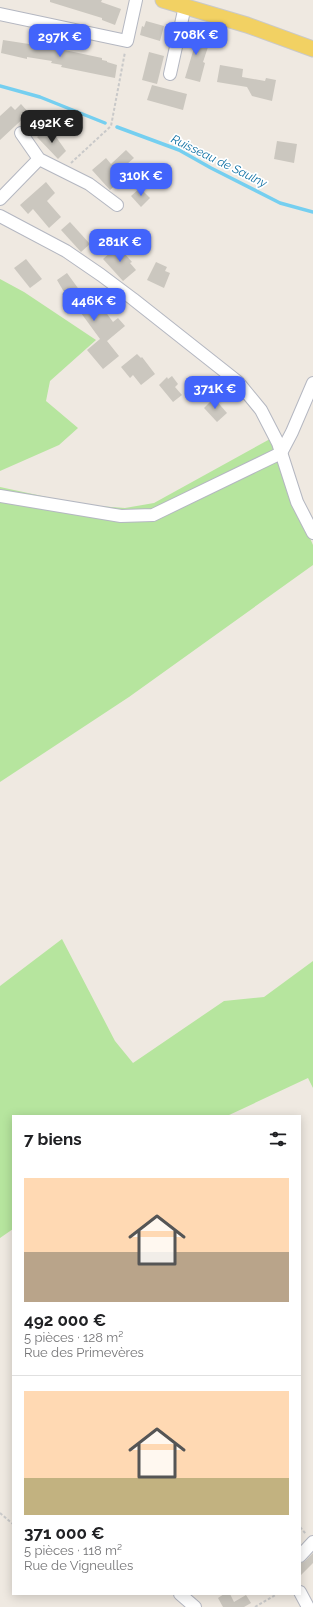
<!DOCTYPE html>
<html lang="fr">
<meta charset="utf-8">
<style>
body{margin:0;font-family:Raleway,sans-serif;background:#f6f6f6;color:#202124;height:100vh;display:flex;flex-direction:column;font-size:15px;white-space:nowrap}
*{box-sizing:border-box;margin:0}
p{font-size:13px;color:#757577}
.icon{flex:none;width:22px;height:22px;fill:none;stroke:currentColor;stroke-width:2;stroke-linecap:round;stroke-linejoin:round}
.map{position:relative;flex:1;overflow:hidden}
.side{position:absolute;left:12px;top:1115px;width:289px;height:480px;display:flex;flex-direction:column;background:#fff;border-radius:0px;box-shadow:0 2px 10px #0003}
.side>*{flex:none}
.price{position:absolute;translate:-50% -34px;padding:0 9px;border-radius:8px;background:#4264fb;color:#fff;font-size:13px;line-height:26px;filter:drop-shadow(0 1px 2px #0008)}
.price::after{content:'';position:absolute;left:50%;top:24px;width:12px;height:9px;margin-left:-6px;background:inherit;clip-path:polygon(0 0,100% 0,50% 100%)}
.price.active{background:#222;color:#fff}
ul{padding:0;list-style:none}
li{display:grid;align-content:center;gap:8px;height:212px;padding:0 12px}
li+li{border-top:1px solid #e0e0e0}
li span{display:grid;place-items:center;height:124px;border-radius:0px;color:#555}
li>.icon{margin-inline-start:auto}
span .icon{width:72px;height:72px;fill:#fffc;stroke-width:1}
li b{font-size:17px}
h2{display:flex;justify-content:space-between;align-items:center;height:48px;padding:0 12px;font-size:17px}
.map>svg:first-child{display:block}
.green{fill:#b6e59e}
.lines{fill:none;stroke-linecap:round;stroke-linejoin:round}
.stream{stroke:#75cff0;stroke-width:3.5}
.building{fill:#cbc7bf}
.minor-casing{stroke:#b4b7c1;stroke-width:14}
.major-casing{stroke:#c9c9c9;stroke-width:17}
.path{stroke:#c9c9c9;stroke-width:2;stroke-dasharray:3 2;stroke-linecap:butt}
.minor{stroke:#fff;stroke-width:12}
.major{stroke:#f2d163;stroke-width:15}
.labels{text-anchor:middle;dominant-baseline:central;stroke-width:3.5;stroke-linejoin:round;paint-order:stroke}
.water-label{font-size:12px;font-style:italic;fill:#0d6fa3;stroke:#fff}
</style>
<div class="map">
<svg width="313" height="1607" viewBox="0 0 313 1607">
<rect width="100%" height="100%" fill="#efe9e1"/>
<!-- green -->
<g class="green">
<polygon points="0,279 24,292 96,340 50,381 46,401 78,428 59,445 0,471"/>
<polygon points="270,439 296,507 313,545 313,565 129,697 0,782 0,487 84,505 125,508 154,503"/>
<polygon points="62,939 115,1041 133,1063 224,1001 264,997 313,961 313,1088 308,1078 227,1116 13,1116 13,1229 0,1238 0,986"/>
</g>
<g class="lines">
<!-- stream -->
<g class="stream">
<polyline points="0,86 40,97 105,123"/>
<polyline points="117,127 179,150 211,168 280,203 313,212"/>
</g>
</g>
<!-- building -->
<g class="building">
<polygon points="50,0 102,0 101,2 121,9 115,25 102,20 102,18 50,2"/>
<polygon points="146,21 164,26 160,41 140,35 142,26 144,27"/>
<polygon points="188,31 204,36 202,42 209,44 203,62 205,63 200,82 185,78 194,48 184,45"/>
<polygon points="3,40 29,44 29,41 41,44 41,45 102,58 102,60 107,61 107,62 117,65 115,78 61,67 62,65 51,63 52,61 27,57 27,59 1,53"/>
<polygon points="149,52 164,56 157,84 142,80"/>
<polygon points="220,65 243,69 242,77 265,81 266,78 276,80 272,101 252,96 247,87 217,82"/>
<polygon points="152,85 187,94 183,110 147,100"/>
<polygon points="21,104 29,113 0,140 0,116 11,106 15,110"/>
<polygon points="46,129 52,135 54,134 66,151 58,159 37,137"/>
<polygon points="277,141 297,144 294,163 274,159"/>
<polygon points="126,150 134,158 113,176 119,182 110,190 92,170 106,158 111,164"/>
<polygon points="46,182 55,193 47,201 61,217 49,228 33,209 28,214 20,205"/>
<polygon points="140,188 150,198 141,207 131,196"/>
<polygon points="70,222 90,244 81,252 61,230"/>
<polygon points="118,246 132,262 130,263 136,270 123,281 103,259"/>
<polygon points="26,259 42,279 30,288 14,268"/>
<polygon points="156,262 167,267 165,271 170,273 164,288 147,280"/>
<polygon points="67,273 88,302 91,300 98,310 102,307 113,322 118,318 125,326 107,341 119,356 103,369 87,350 100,339 73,302 70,305 62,294 64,292 57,280"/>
<polygon points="137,354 141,358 142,357 155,374 141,385 133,375 130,378 121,367"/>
<polygon points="172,376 178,384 175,387 182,395 173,402 159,385 167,377 168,379"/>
<polygon points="214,398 227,413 217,422 204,408"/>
<polygon points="313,1553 313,1563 300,1576 300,1563 305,1561"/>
<polygon points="224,1594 230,1594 234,1602 246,1595 251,1603 244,1607 223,1607 218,1598"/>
</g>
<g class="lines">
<defs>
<g id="minor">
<polyline points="0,14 127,41 136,0"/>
<polyline points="170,74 185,6"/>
<polyline points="21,133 39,159 89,184 117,205"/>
<polyline points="0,199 39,159"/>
<polyline points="0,216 66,251 101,275 133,299 238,382 261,410 278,443 297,502 313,533"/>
<polyline points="0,496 121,516 153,515 281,453 292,432 313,383"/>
<polyline points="300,1556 313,1542"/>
<polyline points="300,1592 308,1607"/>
<polyline points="180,1594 195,1607"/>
</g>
<polyline id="major" points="163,0 247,25 313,49"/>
</defs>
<!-- minor casing -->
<use href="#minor" class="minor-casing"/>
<!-- major casing -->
<use href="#major" class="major-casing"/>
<!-- path -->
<g class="path">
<polyline points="71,163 111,126 125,52"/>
<polyline points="0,1513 13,1524"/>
<polyline points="300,1527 306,1534"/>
<polyline points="255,1607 277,1594"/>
</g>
<!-- minor -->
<use href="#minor" class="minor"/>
<!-- major -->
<use href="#major" class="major"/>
</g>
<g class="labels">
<!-- water labels -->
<g class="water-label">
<text transform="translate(219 161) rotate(26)">Ruisseau de Saulny</text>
</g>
</g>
</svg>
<b class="price" style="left:196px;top:56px">708K €</b>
<b class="price" style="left:60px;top:58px">297K €</b>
<b class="price active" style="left:52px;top:144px">492K €</b>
<b class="price" style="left:141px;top:197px">310K €</b>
<b class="price" style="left:120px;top:263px">281K €</b>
<b class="price" style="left:94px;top:322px">446K €</b>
<b class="price" style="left:215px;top:410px">371K €</b>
<section class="side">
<h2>7 biens<svg class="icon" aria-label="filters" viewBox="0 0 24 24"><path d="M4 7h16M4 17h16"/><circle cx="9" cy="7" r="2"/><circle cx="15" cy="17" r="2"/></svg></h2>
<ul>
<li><span style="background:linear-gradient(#ffd9b3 60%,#b9a48a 0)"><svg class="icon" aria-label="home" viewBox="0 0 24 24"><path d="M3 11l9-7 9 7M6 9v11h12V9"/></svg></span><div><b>492 000 €</b><p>5 pièces · 128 m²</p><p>Rue des Primevères</p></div></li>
<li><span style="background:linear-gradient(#ffd9b3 70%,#c2b280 0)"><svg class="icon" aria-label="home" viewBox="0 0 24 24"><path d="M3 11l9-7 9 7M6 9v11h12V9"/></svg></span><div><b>371 000 €</b><p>5 pièces · 118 m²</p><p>Rue de Vigneulles</p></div></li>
</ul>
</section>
</div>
